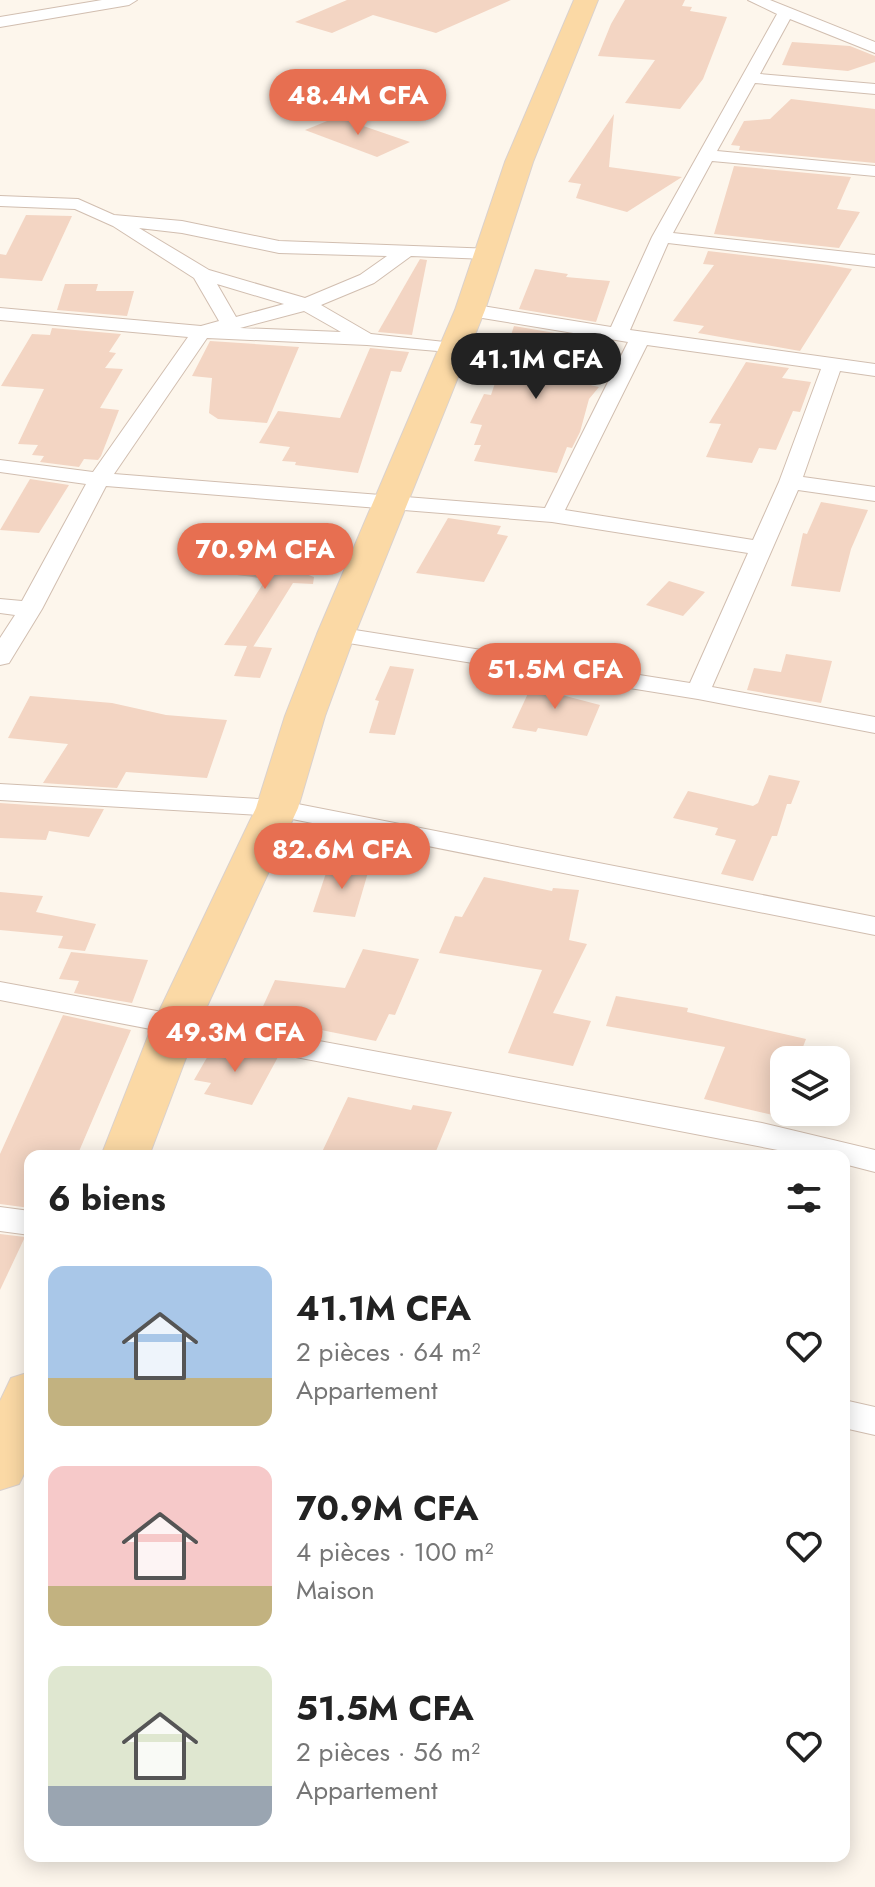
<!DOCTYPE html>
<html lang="fr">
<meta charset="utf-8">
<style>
body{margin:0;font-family:Jost,sans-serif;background:#f2f2f2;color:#222;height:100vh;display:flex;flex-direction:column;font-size:30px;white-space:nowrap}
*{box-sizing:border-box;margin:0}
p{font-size:26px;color:#767676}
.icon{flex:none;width:44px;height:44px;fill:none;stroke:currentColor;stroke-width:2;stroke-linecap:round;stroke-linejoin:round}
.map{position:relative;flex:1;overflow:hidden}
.details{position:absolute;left:24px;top:1150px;width:826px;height:712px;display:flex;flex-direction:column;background:#fff;border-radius:16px;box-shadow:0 4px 20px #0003}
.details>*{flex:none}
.controls{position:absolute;left:770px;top:1046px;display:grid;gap:16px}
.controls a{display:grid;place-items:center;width:80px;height:80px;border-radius:16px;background:#fff;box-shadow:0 4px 20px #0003;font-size:40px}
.price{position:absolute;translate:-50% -68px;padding:0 18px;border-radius:28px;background:#e76f51;color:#fff;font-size:26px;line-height:52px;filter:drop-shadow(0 2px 4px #0008)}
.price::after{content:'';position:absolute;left:50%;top:48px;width:24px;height:18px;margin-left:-12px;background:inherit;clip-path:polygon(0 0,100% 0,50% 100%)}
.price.selected{background:#222;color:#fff}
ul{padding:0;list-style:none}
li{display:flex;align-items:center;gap:24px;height:200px;padding:0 24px}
li span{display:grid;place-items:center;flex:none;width:224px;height:160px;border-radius:16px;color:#555}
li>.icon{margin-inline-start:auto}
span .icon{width:96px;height:96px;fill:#fffc;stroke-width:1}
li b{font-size:34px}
h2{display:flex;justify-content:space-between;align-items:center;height:96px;padding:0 24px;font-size:34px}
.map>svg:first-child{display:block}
.building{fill:#f3d5c3}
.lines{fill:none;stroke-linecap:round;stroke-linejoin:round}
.street-casing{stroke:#d1beb0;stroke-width:2}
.primary-casing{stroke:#dad1cd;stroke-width:2}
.street{fill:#fff;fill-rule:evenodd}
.primary{fill:#fbd9a5;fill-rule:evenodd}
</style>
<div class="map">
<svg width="875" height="1887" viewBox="0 0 875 1887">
<rect width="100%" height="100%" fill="#fdf6ec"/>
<!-- building -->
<g class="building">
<polygon points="347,0 511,0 436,33 373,15 332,33 295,22"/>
<polygon points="625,0 685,0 682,6 692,7 690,11 727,17 703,79 680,109 625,103 655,60 598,56 611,24"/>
<polygon points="792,42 850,46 875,56 875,62 848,71 782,65"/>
<polygon points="791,99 875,109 875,163 739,150 740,146 731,145 744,121 770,119"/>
<polygon points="614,114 609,167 682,177 627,212 576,198 581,184 568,182"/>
<polygon points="337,117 410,142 377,157 305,130"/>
<polygon points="734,166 851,177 837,209 860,212 839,248 714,234"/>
<polygon points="26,215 72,216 42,281 0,278 0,254 6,255"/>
<polygon points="708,251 828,265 852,269 800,351 698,333 704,326 673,321 714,265 703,264"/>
<polygon points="420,259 427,260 412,335 378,332"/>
<polygon points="535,269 568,274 566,277 610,281 596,322 519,309"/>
<polygon points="65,284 98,284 96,291 134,291 127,316 57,310"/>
<polygon points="514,326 590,339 581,363 601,365 586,384 599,387 589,399 580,432 572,448 567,447 557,473 474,461 481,445 474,445 482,425 470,423 484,394 491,395"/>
<polygon points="52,328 121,334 109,352 116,353 105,368 123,369 100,408 119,410 101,456 98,460 84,459 79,467 40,462 44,456 32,455 38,445 18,444 44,389 1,386 32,334 50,335"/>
<polygon points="210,341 299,347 267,423 218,419 209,413 212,378 192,376"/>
<polygon points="370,348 409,352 401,372 391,371 358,473 295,465 296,462 282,461 290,447 259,443 278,411 340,418"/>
<polygon points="746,362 789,368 782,378 811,382 800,412 793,411 776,450 759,448 752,463 706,457 721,424 709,423"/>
<polygon points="30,479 69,485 39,533 0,530"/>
<polygon points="821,502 868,510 851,549 840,592 791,586 803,533 807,534"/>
<polygon points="448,518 501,526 497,534 508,536 484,582 416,573"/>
<polygon points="273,537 321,542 306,574 314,577 313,584 293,583 253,647 249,646 272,648 260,678 234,676 247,646 224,645 266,579 237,575 203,561 235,546 264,556"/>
<polygon points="669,581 705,592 683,616 646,605"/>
<polygon points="786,654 832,661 821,703 747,690 754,668 781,672"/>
<polygon points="390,666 414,669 395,735 369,733 379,701 375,700"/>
<polygon points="536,676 557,680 554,688 559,688 558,694 600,705 587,736 538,728 536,732 512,728"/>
<polygon points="30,696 112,703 166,715 227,720 207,778 126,772 117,788 43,783 68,744 8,738"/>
<polygon points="769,775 800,781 791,804 787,804 777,836 772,836 753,881 721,874 736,840 715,835 718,828 673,818 688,791 753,806 758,803"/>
<polygon points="0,803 29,805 104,809 89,837 49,831 46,840 0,838"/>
<polygon points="337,863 369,869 355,917 313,912 328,867 334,868"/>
<polygon points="484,877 552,891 553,888 579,890 569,940 587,944 553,1013 591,1021 573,1066 508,1053 542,970 439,953 455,916 462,917"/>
<polygon points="0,892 43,896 36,912 96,924 85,951 58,948 63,936 0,930"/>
<polygon points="363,949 419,959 395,1015 389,1014 376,1041 296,1025 291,1033 254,1026 275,980 345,988"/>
<polygon points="71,952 148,960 132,1003 74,993 79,981 59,979"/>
<polygon points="616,996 688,1008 687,1012 806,1039 798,1060 784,1060 784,1097 777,1116 704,1099 725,1047 606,1026"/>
<polygon points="63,1015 131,1030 77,1156 30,1156 30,1208 0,1204 0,1154"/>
<polygon points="213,1047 278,1057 252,1105 204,1094 211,1083 194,1080"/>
<polygon points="348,1097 411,1110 413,1105 452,1112 434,1156 340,1156 322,1152"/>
<polygon points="0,1234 25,1237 0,1290"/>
</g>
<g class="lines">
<defs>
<g id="street">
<polygon points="102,0 137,0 129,5 0,27 0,17"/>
<path d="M 748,0 L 770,0 L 875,42 L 875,53 L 790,19 L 760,74 L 875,84 L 875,94 L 755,83 L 717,151 L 875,166 L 875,176 L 712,161 L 673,233 L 875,255 L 875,267 L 668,243 L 630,330 L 875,364 L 875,376 L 840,371 L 803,477 L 875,487 L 875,501 L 798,490 L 712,687 L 875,717 L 875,733 L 698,699 L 336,641 L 328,639 L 324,634 L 328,629 L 336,627 L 690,683 L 748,553 L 552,522 L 106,486 L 42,609 L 9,663 L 0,665 L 0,638 L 15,615 L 0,613 L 0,599 L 22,601 L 86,484 L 0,472 L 0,460 L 93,472 L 188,337 L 0,320 L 0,308 L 201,326 L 219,321 L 194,278 L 113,226 L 75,209 L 0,206 L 0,196 L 78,199 L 114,215 L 182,221 L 279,241 L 494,249 L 496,253 L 494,257 L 487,259 L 411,256 L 374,283 L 321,305 L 371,334 L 454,343 L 464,349 L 461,353 L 367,345 L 207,338 L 114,474 L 545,508 L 628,342 L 470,316 L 460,310 L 470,304 L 611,327 L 652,237 L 777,14 ZM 139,228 L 182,233 L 279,253 L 387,256 L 360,275 L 305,298 L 209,270 ZM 217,284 L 284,304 L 236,317 ZM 304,311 L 341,332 L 240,328 ZM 647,345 L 821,369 L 779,482 L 753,540 L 565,510 Z"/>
<polygon points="0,784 277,800 875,917 875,935 277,816 0,800"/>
<polygon points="0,982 762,1123 875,1150 875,1172 844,1164 844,1156 809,1156 0,1000"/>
<polygon points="0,1207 30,1211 30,1235 0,1231"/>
<polygon points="844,1400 875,1407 875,1435 844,1428"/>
</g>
<g id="primary">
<polygon points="574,0 598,0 533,162 485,310 355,634 325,716 298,808 198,1026 149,1156 101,1156 152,1026 256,808 285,716 317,634 455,310 505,162"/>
<polygon points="30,1372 30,1462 19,1484 0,1490 0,1401 11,1378"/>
</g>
</defs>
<!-- street casing -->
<use href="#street" class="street-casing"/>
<!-- primary casing -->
<use href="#primary" class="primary-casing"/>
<!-- street -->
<use href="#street" class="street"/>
<!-- primary -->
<use href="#primary" class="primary"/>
</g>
</svg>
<div class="controls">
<a><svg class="icon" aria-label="layers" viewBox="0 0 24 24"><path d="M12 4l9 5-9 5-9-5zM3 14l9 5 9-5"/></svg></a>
</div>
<b class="price" style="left:358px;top:137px">48.4M CFA</b>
<b class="price selected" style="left:536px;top:401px">41.1M CFA</b>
<b class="price" style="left:265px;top:591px">70.9M CFA</b>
<b class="price" style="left:555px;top:711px">51.5M CFA</b>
<b class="price" style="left:342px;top:891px">82.6M CFA</b>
<b class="price" style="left:235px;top:1074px">49.3M CFA</b>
<section class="details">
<h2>6 biens<svg class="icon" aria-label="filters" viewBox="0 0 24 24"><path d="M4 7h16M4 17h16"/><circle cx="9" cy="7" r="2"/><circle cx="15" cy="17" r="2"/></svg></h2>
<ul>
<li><span style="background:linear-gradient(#a9c7e8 70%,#c2b280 0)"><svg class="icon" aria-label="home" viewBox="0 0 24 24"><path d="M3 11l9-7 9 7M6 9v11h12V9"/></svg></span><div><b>41.1M CFA</b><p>2 pièces · 64 m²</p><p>Appartement</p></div><svg class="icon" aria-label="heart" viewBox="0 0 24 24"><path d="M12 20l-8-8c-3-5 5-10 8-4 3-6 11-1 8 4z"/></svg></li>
<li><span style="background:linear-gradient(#f6c9c9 75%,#c2b280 0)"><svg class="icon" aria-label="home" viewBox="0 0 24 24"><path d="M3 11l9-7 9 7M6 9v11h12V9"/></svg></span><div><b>70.9M CFA</b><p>4 pièces · 100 m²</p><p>Maison</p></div><svg class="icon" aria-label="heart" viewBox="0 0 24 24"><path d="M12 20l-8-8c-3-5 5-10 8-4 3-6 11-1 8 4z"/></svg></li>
<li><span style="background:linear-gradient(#dfe7d0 75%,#9aa5b1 0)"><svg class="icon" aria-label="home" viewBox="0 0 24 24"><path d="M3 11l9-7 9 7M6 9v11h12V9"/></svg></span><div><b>51.5M CFA</b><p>2 pièces · 56 m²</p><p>Appartement</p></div><svg class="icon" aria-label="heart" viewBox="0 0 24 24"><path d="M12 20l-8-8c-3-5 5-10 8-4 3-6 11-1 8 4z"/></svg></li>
</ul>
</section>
</div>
